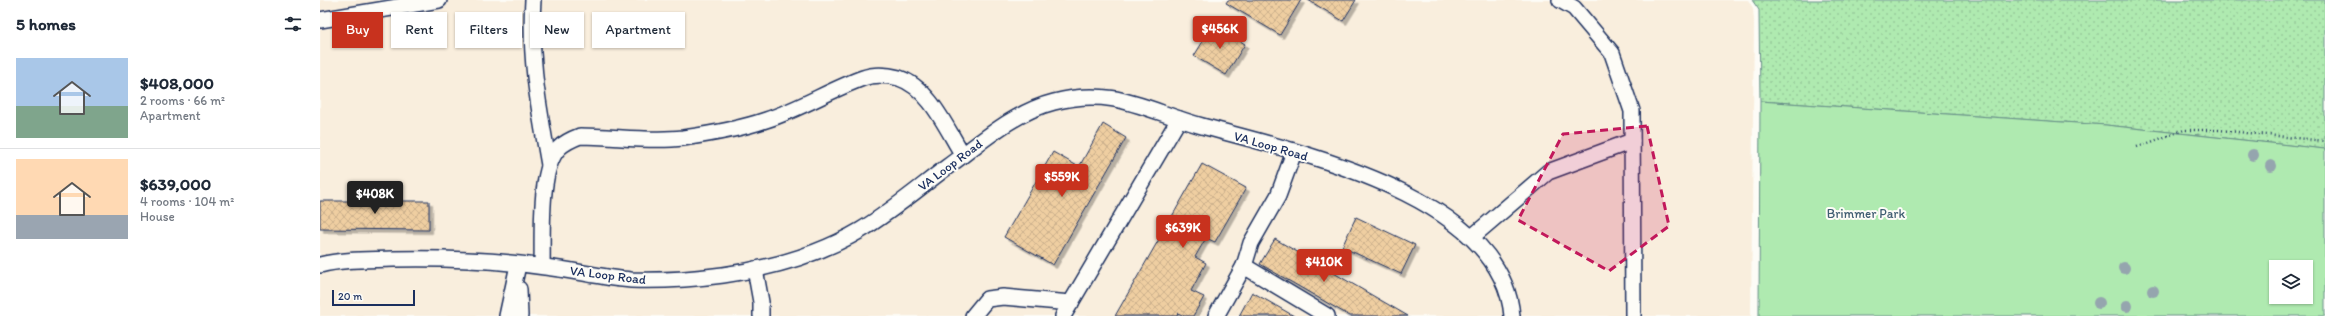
<!DOCTYPE html>
<meta charset="utf-8">
<style>
body{margin:0;font-family:Itim,sans-serif;background:#f6f6f7;color:#1f2937;height:100vh;display:flex;flex-direction:column;font-size:15px;white-space:nowrap}
*{box-sizing:border-box;margin:0}
p{font-size:13px;color:#747a83}
.icon{flex:none;width:22px;height:22px;fill:none;stroke:currentColor;stroke-width:2;stroke-linecap:round;stroke-linejoin:round}
.map{position:relative;flex:1;overflow:hidden}
.drawer{display:flex;flex-direction:column;background:#fff;width:320px}
.drawer>*{flex:none}
.guide{position:absolute;left:12px;top:12px;width:380px;height:36px;display:flex;gap:8px}
.controls{position:absolute;left:1949px;top:260px;display:grid;gap:8px}
.controls a{display:grid;place-items:center;width:44px;height:44px;border-radius:0px;background:#fff;box-shadow:0 1px 3px #0004;font-size:20px}
.scale{position:absolute;left:12px;bottom:10px;width:83px;box-sizing:border-box;padding-left:4px;border:2px solid #1b2f5e;border-top:0;font-size:11px;line-height:14px;white-space:nowrap;color:#1b2f5e;-webkit-text-stroke:3px #fdfcf7;paint-order:stroke}
.price{position:absolute;translate:-50% -34px;padding:0 9px;border-radius:4px;background:#c8321e;color:#fff;font-size:13px;line-height:26px;filter:drop-shadow(0 1px 2px #0008)}
.price::after{content:'';position:absolute;left:50%;top:24px;width:12px;height:9px;margin-left:-6px;background:inherit;clip-path:polygon(0 0,100% 0,50% 100%)}
.price.active{background:#222;color:#fff}
ul{padding:0;list-style:none}
li{display:flex;align-items:center;gap:12px;height:100px;padding:0 16px}
li+li{border-top:1px solid #e0e1e3}
li span{display:grid;place-items:center;flex:none;width:112px;height:80px;border-radius:0px;color:#555}
li>.icon{margin-inline-start:auto}
span .icon{width:48px;height:48px;fill:#fffc;stroke-width:1}
li b{font-size:17px}
h2{display:flex;justify-content:space-between;align-items:center;height:48px;padding:0 16px;font-size:17px}
.pill{padding:0 14px;border-radius:0px;background:#fff;box-shadow:0 1px 3px #0004;font-size:14px;line-height:36px}
.pill.active{background:#c8321e;color:#fff}
main{display:flex;flex:1;min-height:0}
.map>svg:first-child{display:block}
.built{fill:#f9eedd}
.grass{fill:url(#grass-dots);stroke:#658c87}
.green{fill:#afeab0;stroke:#658c87;fill-rule:evenodd}
.building{fill:url(#building-cross-hatch);stroke:#1b2f5e;filter:url(#shadow)}
.lines{fill:none;stroke-linecap:round;stroke-linejoin:round}
.service-casing{stroke:#1b2f5e;stroke-width:18}
.path{stroke:#1b2f5e;stroke-width:2.5;stroke-dasharray:1 3;stroke-linecap:butt}
.service{stroke:#fdfcf7;stroke-width:15}
.tree{fill:#95a5ae}
.marked{fill:#c2185b;fill-opacity:0.2;stroke:#c2185b;stroke-width:3;stroke-dasharray:8 5;stroke-linejoin:round}
.labels{text-anchor:middle;dominant-baseline:central;stroke-width:4;stroke-linejoin:round;paint-order:stroke}
.street-label{font-size:13px;fill:#1b2f5e;stroke:#fdfcf7}
.park-label{font-size:13px;fill:#405e72;stroke:#fdfcf7}
</style>
<main>
<section class="drawer">
<h2>5 homes<svg class="icon" aria-label="filters" viewBox="0 0 24 24"><path d="M4 7h16M4 17h16"/><circle cx="9" cy="7" r="2"/><circle cx="15" cy="17" r="2"/></svg></h2>
<ul>
<li><span style="background:linear-gradient(#a9c7e8 60%,#7fa58c 0)"><svg class="icon" aria-label="home" viewBox="0 0 24 24"><path d="M3 11l9-7 9 7M6 9v11h12V9"/></svg></span><div><b>$408,000</b><p>2 rooms · 66 m²</p><p>Apartment</p></div></li>
<li><span style="background:linear-gradient(#ffd9b3 70%,#9aa5b1 0)"><svg class="icon" aria-label="home" viewBox="0 0 24 24"><path d="M3 11l9-7 9 7M6 9v11h12V9"/></svg></span><div><b>$639,000</b><p>4 rooms · 104 m²</p><p>House</p></div></li>
</ul>
</section>
<div class="map">
<svg width="2005" height="316" viewBox="0 0 2005 316">
<defs>
<pattern id="grass-dots" width="8" height="8" patternUnits="userSpaceOnUse"><rect width="8" height="8" fill="#afeab0"/><path d="M2 2h.1M6 6h.1" fill="none" stroke="#96c99a" stroke-width="1.8" stroke-linecap="round"/></pattern>
<pattern id="building-cross-hatch" width="8" height="8" patternUnits="userSpaceOnUse"><rect width="8" height="8" fill="#efcea1"/><path d="M0 0l8 8M0 8l8-8" fill="none" stroke="#ccb18d"/></pattern>
<filter id="shadow"><feDropShadow dx="3.5" dy="3.5" stdDeviation="0" flood-color="#0004"/></filter>
</defs>
<rect width="100%" height="100%" fill="#fdfcf7"/>
<filter id="ink" filterUnits="userSpaceOnUse"><feTurbulence type="fractalNoise" baseFrequency=".025" numOctaves="2"/><feDisplacementMap in="SourceGraphic" scale="8" xChannelSelector="R" yChannelSelector="G"/><feConvolveMatrix kernelMatrix="1 2 1 2 8 2 1 2 1" color-interpolation-filters="sRGB"/></filter>
<g filter="url(#ink)">
<!-- built -->
<polygon class="built" points="0,0 1428,0 1433,8 1434,21 1431,316 0,316"/>
<!-- grass -->
<polygon class="grass" points="1432,0 2005,0 2005,149 1786,125 1440,101 1439,10"/>
<!-- green -->
<path class="green" d="M 1440,101 L 1786,125 L 2005,149 L 2005,316 L 1439,316 ZM 1956,267 L 1986,267 L 1986,297 L 1956,297 Z"/>
<!-- building -->
<g class="building">
<polygon points="908,0 981,0 960,35 906,3"/>
<polygon points="988,0 1036,0 1023,21"/>
<polygon points="893,25 925,44 906,75 874,56"/>
<polygon points="783,124 806,138 733,265 684,237 733,152 759,167"/>
<polygon points="882,164 926,188 895,242 886,238 875,257 886,263 871,291 884,297 873,316 864,316 858,313 857,316 795,316"/>
<polygon points="0,201 109,201 109,230 0,229"/>
<polygon points="1036,217 1095,245 1081,274 1022,247"/>
<polygon points="955,239 1088,316 1030,316 940,264"/>
<polygon points="932,292 974,316 919,316"/>
</g>
<g class="lines">
<defs>
<g id="service">
<path d="M 213,0 C 209,59 219,108 229,165"/>
<polyline points="1240,0 1254,8 1292,53 1312,111 1313,316"/>
<polyline points="0,20 119,0"/>
<polyline points="1152,237 1228,172 1312,141"/>
<path d="M 0,265 C 24,259 48,260 73,259 C 122,258 176,260 225,267 C 254,270 282,278 311,280 C 341,281 373,279 403,275 C 452,268 499,255 541,230 C 572,211 599,188 627,167 C 660,143 694,112 734,102 C 794,86 827,111 882,126 C 977,152 1182,195 1192,316"/>
<path d="M 222,266 C 223,237 218,169 239,148 C 245,142 252,139 260,136 C 294,136 329,142 363,138 C 391,134 420,129 446,120 C 480,109 510,90 543,78 C 554,74 568,75 579,78 C 610,88 627,130 643,155"/>
<polyline points="924,266 1007,316"/>
<polyline points="435,269 441,302 441,316"/>
<polyline points="199,289 200,316"/>
<polyline points="187,316 198,265"/>
<polyline points="653,316 667,299 683,297 751,303"/>
<polyline points="743,316 859,119"/>
<polyline points="896,316 924,266 931,243 958,196 974,152"/>
</g>
</defs>
<!-- service casing -->
<use href="#service" class="service-casing"/>
<!-- path -->
<polyline class="path" points="1817,147 1864,130 1899,130 2005,141"/>
<!-- service -->
<use href="#service" class="service"/>
</g>
<!-- trees -->
<g class="tree">
<circle cx="1933" cy="155" r="6"/>
<circle cx="1951" cy="166" r="6"/>
<circle cx="1804" cy="268" r="6"/>
<circle cx="1833" cy="291" r="6"/>
<circle cx="1779" cy="303" r="6"/>
<circle cx="1807" cy="306" r="6"/>
</g>
</g>
<!-- marked area -->
<path class="marked" d="M 1327,126 L 1349,226 L 1289,271 L 1198,220 L 1243,134 Z"/>
<g class="labels">
<!-- street labels -->
<g class="street-label">
<text transform="translate(951 146) rotate(16)">VA Loop Road</text>
<text transform="translate(630 165) rotate(-37)">VA Loop Road</text>
<text transform="translate(288 275) rotate(7)">VA Loop Road</text>
</g>
<!-- park labels -->
<g class="park-label">
<text x="1546" y="213">Brimmer Park</text>
</g>
</g>
</svg>
<div class="controls">
<a><svg class="icon" aria-label="layers" viewBox="0 0 24 24"><path d="M12 4l9 5-9 5-9-5zM3 14l9 5 9-5"/></svg></a>
</div>
<div class="scale">20 m</div>
<b class="price" style="left:900px;top:50px">$456K</b>
<b class="price" style="left:742px;top:198px">$559K</b>
<b class="price active" style="left:55px;top:215px">$408K</b>
<b class="price" style="left:863px;top:249px">$639K</b>
<b class="price" style="left:1004px;top:283px">$410K</b>
<div class="guide">
<a class="pill active">Buy</a>
<a class="pill">Rent</a>
<a class="pill">Filters</a>
<a class="pill">New</a>
<a class="pill">Apartment</a>
</div>
</div>
</main>
